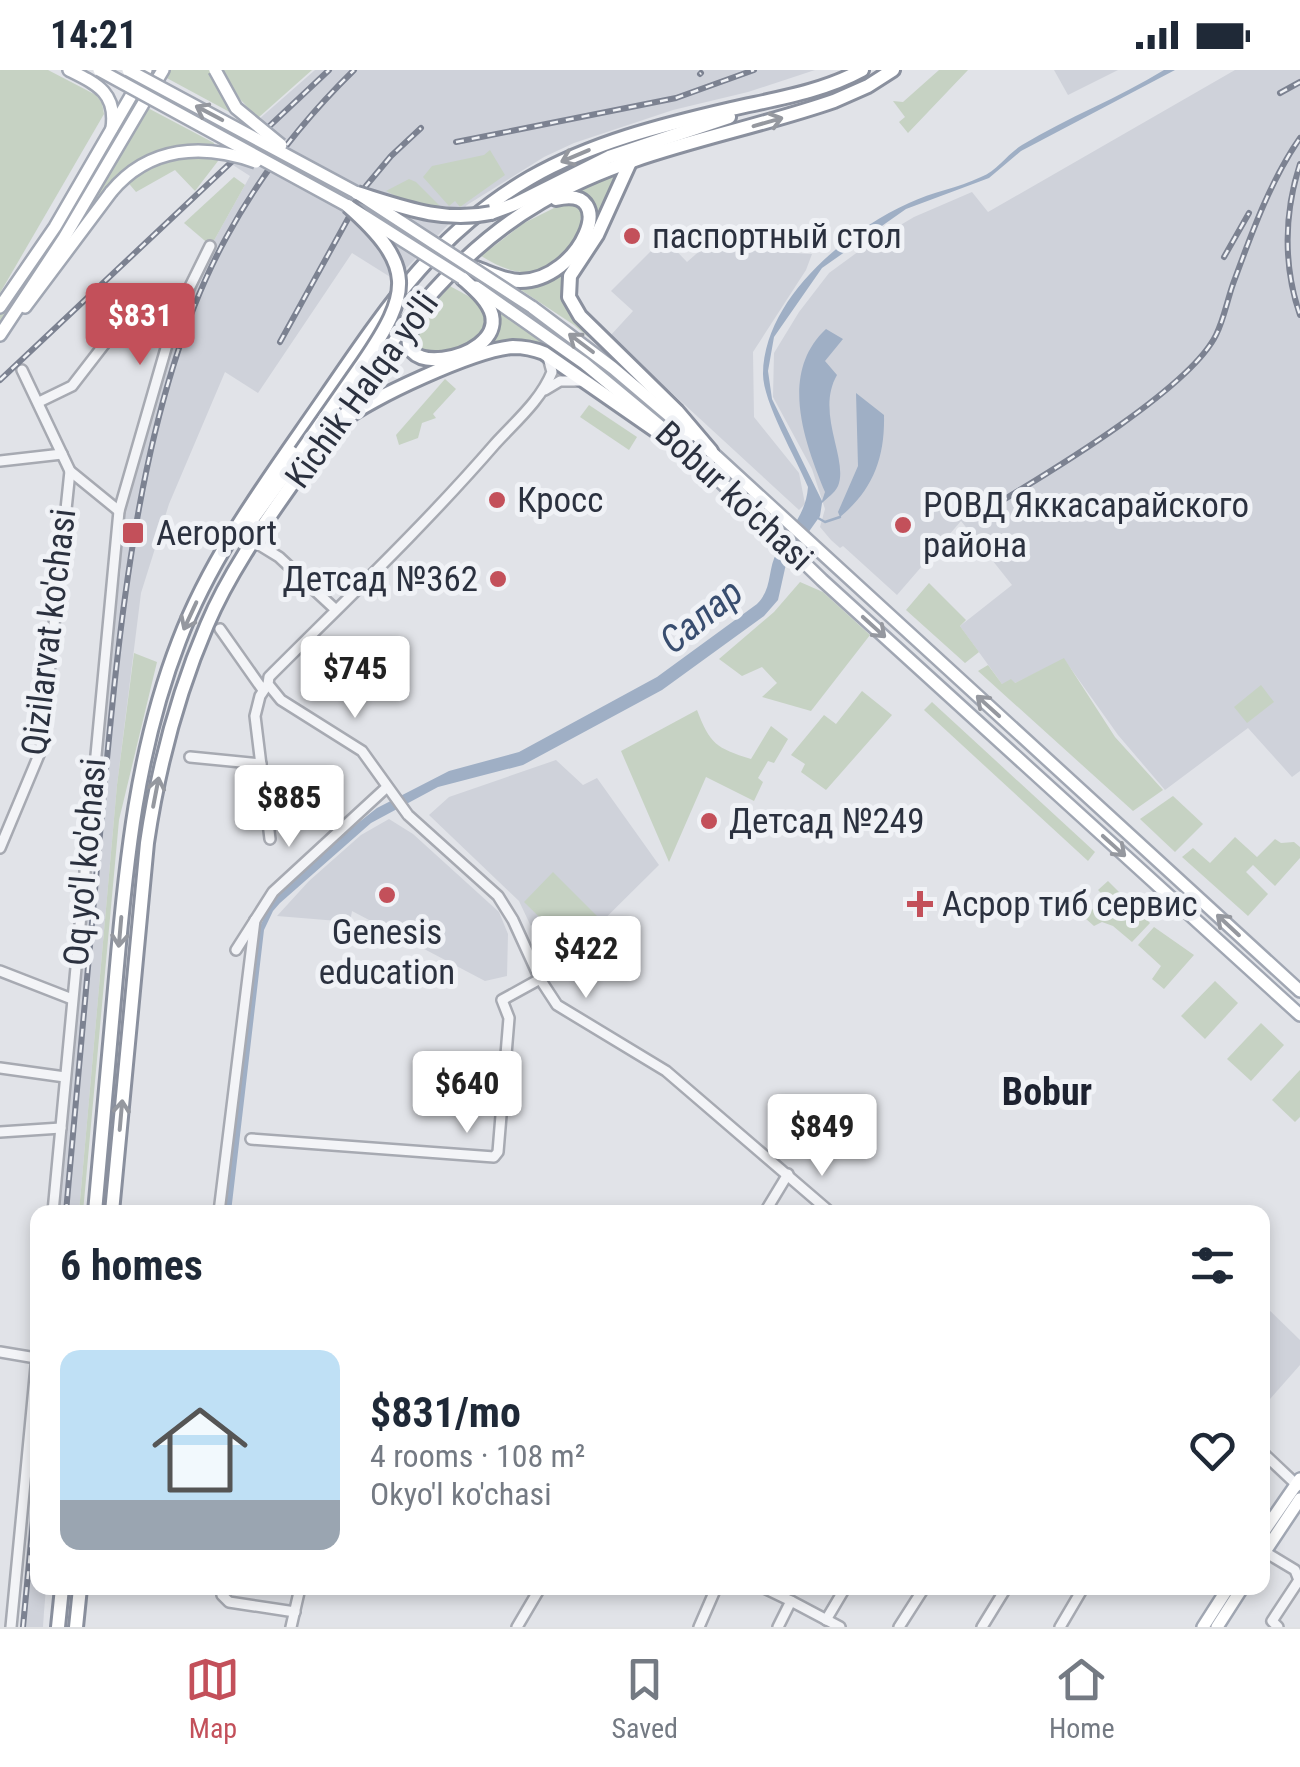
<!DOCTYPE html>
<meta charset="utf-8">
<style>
body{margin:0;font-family:"Roboto Condensed",sans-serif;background:#f6f6f7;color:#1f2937;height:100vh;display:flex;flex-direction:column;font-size:38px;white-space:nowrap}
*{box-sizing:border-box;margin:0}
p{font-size:32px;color:#747a83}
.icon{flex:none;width:55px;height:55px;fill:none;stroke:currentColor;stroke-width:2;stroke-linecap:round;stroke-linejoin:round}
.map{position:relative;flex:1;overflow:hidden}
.sheet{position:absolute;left:30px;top:1135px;width:1240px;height:390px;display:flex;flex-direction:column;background:#fff;border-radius:20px;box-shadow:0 5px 15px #0003}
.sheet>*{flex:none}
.price{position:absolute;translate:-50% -85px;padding:0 22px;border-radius:10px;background:#fff;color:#222;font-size:32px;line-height:65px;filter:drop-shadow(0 2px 5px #0008)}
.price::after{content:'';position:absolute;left:50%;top:60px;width:30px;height:22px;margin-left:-15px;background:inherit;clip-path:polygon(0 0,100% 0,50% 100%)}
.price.active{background:#c3505a;color:#fff}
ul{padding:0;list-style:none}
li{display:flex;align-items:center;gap:30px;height:250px;padding:0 30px}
li span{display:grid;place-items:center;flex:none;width:280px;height:200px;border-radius:20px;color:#555}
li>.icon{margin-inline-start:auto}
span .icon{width:120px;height:120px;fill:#fffc;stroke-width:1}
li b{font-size:42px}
h2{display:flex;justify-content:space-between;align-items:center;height:120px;padding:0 30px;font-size:42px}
.status{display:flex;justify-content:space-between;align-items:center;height:70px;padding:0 50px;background:#fff;direction:ltr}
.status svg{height:28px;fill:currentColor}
.tabs{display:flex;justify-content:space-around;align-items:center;height:140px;border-top:2px solid #e0e1e3;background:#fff;font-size:28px;color:#747a83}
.tabs a{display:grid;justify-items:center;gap:5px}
.tabs .active{color:#c3505a}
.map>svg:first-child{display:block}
.built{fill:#cfd2da}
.green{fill:#c6d2c3}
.water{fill:#9fafc5}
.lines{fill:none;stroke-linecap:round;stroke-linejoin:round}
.stream{stroke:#9fafc5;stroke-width:2.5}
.minor-casing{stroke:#a7aab2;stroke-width:14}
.major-casing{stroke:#a1a7b3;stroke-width:16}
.highway-casing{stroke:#8a909e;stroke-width:18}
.minor{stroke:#f3f4f7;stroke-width:9}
.major{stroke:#fff;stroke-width:11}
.highway{stroke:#fff;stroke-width:12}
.rail-casing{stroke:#7c8291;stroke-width:6}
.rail{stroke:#f0f2f6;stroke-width:2.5;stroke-dasharray:8;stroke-linecap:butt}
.major-bridge-casing{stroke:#a1a7b3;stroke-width:16;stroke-linecap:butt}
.highway-bridge-casing{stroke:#8a909e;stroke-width:18;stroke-linecap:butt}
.major-bridge{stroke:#fff;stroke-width:11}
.highway-bridge{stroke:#fff;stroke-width:12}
.oneway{stroke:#95989f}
.poi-dot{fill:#c3505a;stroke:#f0f2f6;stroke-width:4}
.labels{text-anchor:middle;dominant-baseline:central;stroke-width:10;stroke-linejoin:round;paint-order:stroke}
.poi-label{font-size:35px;fill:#2b313f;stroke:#f0f2f6;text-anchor:start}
.street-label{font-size:35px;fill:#2b313f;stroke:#f0f2f6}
.water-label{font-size:38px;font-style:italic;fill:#384d6f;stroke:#f0f2f6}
.neighbourhood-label{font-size:38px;font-weight:bold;fill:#1d2230;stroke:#f0f2f6}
</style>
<div class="status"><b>14:21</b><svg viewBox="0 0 49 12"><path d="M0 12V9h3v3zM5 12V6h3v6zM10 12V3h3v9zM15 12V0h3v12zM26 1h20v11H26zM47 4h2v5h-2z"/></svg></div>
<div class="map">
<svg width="1300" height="1557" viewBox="0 0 1300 1557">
<rect width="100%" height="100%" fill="#e1e3e8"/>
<!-- built -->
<g class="built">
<polygon points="315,0 815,0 748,22 673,40 574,73 544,87 467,135 395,210 352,183 258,323 225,302 169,434 141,523 117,715 79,1142 58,1142 106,608 121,499 115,490 121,455 178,251 211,176 250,106 222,88 258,50"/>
<polygon points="1054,0 1118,0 1068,25"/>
<polygon points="1235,0 1300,0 1300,701 1292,707 1248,658 1165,720 1118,665 1064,589 1015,613 1002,614 960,556 1012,515 961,451 897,525 843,476 840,478 831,470 820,457 825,439 812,399 773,327 774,283 799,242 829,203 870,173 914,147 972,122 988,142"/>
<polygon points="664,168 687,192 703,178 812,184 806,200 753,282 754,347 799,403 805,434 799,440 610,266 633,241 611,221"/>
<polygon points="556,690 583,715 597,708 659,795 552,901 519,831 429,745 449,727"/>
<polygon points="389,749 413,764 499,842 508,864 507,906 485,911 352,841 350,852 277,846 309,811 361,765"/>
<polygon points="1262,1233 1300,1270 1300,1295 1263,1337"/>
<polygon points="37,1355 38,1518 46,1518 44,1542 43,1557 20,1557"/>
</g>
<!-- green -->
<g class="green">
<polygon points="0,0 48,0 96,25 102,33 104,44 0,223"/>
<polygon points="152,0 157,0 107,89 0,253 0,244 72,138"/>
<polygon points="166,0 209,0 222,27 237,46 163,6"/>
<polygon points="223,0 312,0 258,48 237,26"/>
<polygon points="939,0 968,0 908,63 899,52 905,47 893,31 903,32"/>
<polygon points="146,37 214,73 218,91 195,121 175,100 136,122 120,103 79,150"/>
<polygon points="490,80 505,105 460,137 455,131 449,136 423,107 432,96 484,85"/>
<path d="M 619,101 L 599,151 C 588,146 585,130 574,122 Z"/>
<polygon points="234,107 245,115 211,176 184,153"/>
<polygon points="409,109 416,112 448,144 442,150 386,121"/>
<path d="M 568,131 L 584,142 L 580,149 L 583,154 C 579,165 572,172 565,181 C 539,212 512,205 481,186 L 524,153 Z"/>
<polygon points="578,184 565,204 564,228 633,305 574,255 515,216"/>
<path d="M 450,216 C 460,222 478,229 483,241 C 499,272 442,287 420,280 L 412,264 L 416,255 Z"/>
<polygon points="496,239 598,313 545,280 486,278 498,257"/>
<polygon points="445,309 456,319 433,344 436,348 422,353 418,368 399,375 396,365"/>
<polygon points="589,335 637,367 629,380 580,347"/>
<polygon points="800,512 823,522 870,565 811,641 762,627 777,613 762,597 742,606 719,589 774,542"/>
<polygon points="929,513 966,550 960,556 979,582 965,593 906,540"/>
<polygon points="134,583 157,592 119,750 83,1142 79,1142 117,715"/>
<polygon points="1064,588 1115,667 1163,720 1133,741 978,601 988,595 1002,614 1011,609 1015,613"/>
<polygon points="1261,615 1274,632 1247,653 1234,637"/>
<polygon points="862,621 892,645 826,720 801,702 805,694 791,685 824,645 836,654"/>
<polygon points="932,632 1095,782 1088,791 924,640"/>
<path d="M 697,640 C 710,674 716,678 751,689 L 771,656 L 788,669 L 774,693 L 768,691 L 758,708 L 763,712 L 754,731 L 706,707 L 669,792 L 621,681 Z"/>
<polygon points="1173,726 1203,754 1175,782 1140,749"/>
<polygon points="1235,767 1257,787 1275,769 1281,773 1294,772 1300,777 1300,788 1275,816 1253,795 1246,802 1268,824 1248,846 1182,787 1193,778 1210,793"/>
<polygon points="553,802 599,848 570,877 524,832"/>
<polygon points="1108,811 1150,853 1132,872 1113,856 1102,852 1094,856 1085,848 1104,826 1098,820"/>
<polygon points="1154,857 1194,885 1164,919 1152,909 1161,896 1138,875"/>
<polygon points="1215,911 1238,933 1205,969 1181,946"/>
<polygon points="1261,953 1284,975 1251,1011 1227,989"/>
<polygon points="1300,1000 1300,1047 1295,1052 1272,1030"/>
</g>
<!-- water -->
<g class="water">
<path d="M 1164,0 L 1175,0 L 1021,81 L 989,108 L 906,139 L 822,198 L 774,267 L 768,301 L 772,329 L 822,431 L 825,422 C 804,371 779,303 826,259 L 843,269 L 825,291 L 837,305 C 815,343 849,390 838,416 C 834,424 828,427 822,433 L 820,446 L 786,494 L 778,530 L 764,546 L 662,620 L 523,695 L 438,717 L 371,753 L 280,833 L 273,841 L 264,860 L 231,1142 L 223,1142 L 259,859 L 271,832 L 330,775 L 377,738 L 449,701 L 519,682 L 657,607 L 757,534 C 773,518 767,500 777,482 C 789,459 806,445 808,417 C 796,388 763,332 763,304 C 764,229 845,162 909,133 C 932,122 958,118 981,107 C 998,100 1007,84 1022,75 C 1068,47 1119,28 1164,0 Z"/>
<path d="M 856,323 L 884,345 C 885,388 873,420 840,447 L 838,442 L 858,396 Z"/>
</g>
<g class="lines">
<!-- stream -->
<polyline class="stream" points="818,448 825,452 840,447"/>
<defs>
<g id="minor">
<path d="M 548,287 L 552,302 C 541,330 515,352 495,374 C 424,456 346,530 269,607 L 268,614 L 281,630 L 362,681 L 408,745 L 498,826 L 513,850 L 540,909 L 557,935 L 666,1001 L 830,1142"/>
<polyline points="22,300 70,401 119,441"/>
<polyline points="545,320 560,311 582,311"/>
<polyline points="39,332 72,316 123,250"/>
<polyline points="0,391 62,384"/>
<polyline points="253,471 279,487 336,540"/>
<polyline points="220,559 263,620"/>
<polyline points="268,614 260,626 255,646 270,769"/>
<polyline points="190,687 261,694"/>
<polyline points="0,778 41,680 70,401"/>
<polyline points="236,880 273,822 387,717"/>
<polyline points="0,901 72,929"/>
<polyline points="0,998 65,1007"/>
<polyline points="0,1062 61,1058"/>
<polyline points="251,1069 494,1087 498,1082 509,948 502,930 540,909"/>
<polyline points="53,1142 119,441 175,247 210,176"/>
<polyline points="219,1142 255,850"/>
<polyline points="765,1142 788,1104"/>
<polyline points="0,1282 36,1288"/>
<polyline points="1262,1382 1298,1416"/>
<polyline points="1265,1482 1295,1500 1299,1510 1272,1551 1278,1557"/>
<polyline points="221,1518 222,1525 229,1532 295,1542"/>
<polyline points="764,1518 791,1531 778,1557"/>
<polyline points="791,1531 840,1557"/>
<polyline points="826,1550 845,1518"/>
<polyline points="11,1557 38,1276"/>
<polyline points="291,1557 300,1518"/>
<polyline points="517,1557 540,1518"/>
<polyline points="699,1557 716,1518"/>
<polyline points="899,1557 924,1518"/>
<polyline points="982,1557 1006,1518"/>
<polyline points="1060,1557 1083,1518"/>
</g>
<g id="major">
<path d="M 69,0 C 97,14 117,23 112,58"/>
<polyline points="476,217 584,293 672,366"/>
<polyline points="0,237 55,157 146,0"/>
<polyline points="25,237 111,122"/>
<polyline points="532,237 613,298 692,365"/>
<polyline points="0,265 64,168 163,0"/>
<polyline points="706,377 1300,921"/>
<polyline points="697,389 822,510 1300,945"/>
<polyline points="1262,1464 1300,1409"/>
<polyline points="1262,1486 1300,1429"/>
<polyline points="1203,1557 1228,1518"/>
<polyline points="1217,1557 1242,1518"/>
</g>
<g id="highway">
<polyline points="631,90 597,165 570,206 569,227 580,246 677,341 711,381"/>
<polyline points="491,143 515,134 609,87 729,47"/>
<path d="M 476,198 C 490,203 505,211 520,211 C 580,211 622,114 556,129"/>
<path d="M 418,249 C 374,312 503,293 492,245 C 488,230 473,218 462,208"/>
<path d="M 341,352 C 370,328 475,280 513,277 C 524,277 534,279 544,283 L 701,392"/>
<polyline points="241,465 301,382"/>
<path d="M 95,1142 C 102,1064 109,985 116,907 C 126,792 137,679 179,571 C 213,481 274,402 328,323 C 387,237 437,162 530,108 C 591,73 662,55 731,39 C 775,29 822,22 862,0"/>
<path d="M 112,1142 L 147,773 C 158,698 177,625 207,555 C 232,496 270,446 306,394 C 374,296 436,193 541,132 C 631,79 736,65 834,31 L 868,16 L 893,0"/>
<polyline points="58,1557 62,1518"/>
<polyline points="76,1557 80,1518"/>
</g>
</defs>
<!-- minor casing -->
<use href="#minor" class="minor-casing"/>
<!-- major casing -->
<use href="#major" class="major-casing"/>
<!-- highway casing -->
<use href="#highway" class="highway-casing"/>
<!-- minor -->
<use href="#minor" class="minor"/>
<!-- major -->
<use href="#major" class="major"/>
<!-- highway -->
<use href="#highway" class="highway"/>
<defs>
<g id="rail">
<polyline points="700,4 701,3"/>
<polyline points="1280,23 1300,12"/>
<polyline points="456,72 676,28 754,0"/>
<path d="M 1300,94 C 1284,143 1283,196 1300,245"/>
<polyline points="1224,187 1249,143"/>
<polyline points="280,272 366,116 391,86 421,58"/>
<polyline points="0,310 329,0"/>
<path d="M 1000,432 C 1053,400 1190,318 1216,265 C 1224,249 1227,231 1233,214 C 1251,165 1270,111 1300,68"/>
<path d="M 66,1142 C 78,1009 90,876 102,742 C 119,561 138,329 226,168 C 260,105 303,50 354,0"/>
<polyline points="23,1557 38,1398"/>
</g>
</defs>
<!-- rail casing -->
<use href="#rail" class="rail-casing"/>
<!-- rail -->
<use href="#rail" class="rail"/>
<defs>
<g id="major-bridge">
<polyline points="99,0 348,136 462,208"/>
<polyline points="128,0 357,123 532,237"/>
<polyline points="215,0 236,38 281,75"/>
<path d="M 111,122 C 149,76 203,73 256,92"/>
</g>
<g id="highway-bridge">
<path d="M 357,123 C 402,137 443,153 491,143"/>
<path d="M 301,382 C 322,352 342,323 363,293 C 411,223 416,196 348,136"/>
</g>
</defs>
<!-- major-bridge casing -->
<use href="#major-bridge" class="major-bridge-casing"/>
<!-- highway-bridge casing -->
<use href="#highway-bridge" class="highway-bridge-casing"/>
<!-- major-bridge -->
<use href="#major-bridge" class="major-bridge"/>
<!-- highway-bridge -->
<use href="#highway-bridge" class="highway-bridge"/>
</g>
<!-- one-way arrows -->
<defs><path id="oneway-shaft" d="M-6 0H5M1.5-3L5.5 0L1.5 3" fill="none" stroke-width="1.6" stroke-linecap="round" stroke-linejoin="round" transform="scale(2.5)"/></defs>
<g class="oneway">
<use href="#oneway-shaft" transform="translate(209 43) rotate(-152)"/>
<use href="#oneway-shaft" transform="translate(768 52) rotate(-16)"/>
<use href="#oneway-shaft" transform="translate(575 86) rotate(157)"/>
<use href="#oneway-shaft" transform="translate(581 273) rotate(-143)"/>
<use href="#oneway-shaft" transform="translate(190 546) rotate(115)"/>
<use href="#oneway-shaft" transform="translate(874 557) rotate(42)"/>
<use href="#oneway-shaft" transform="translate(988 636) rotate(-138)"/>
<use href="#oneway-shaft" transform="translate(156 722) rotate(-79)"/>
<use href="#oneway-shaft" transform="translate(1114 776) rotate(42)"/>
<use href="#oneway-shaft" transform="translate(1228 855) rotate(-137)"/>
<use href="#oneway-shaft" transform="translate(120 862) rotate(95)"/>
<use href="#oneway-shaft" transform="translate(121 1045) rotate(-85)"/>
</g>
<!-- markers -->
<g class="poi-dot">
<circle cx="632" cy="166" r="10"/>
<circle cx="497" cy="430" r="10"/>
<circle cx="903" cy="455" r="10"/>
<rect x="121" y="451" width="24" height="24" rx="5"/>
<circle cx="498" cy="509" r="10"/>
<circle cx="709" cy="751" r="10"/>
<circle cx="387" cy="825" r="10"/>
<path d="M915 819h10v10h10v10h-10v10h-10v-10h-10v-10h10z"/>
</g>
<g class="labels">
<!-- poi labels -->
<g class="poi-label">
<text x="652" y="166">паспортный стол</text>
<text x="517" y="430">Кросс</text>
<text x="923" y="435">РОВД Яккасарайского<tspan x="923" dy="40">района</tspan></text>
<text x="156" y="463">Aeroport</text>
<text x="478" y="509" text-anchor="end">Детсад №362</text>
<text x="729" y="751">Детсад №249</text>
<text x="942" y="834">Асрор тиб сервис</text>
<text x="387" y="862" text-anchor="middle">Genesis<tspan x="387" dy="40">education</tspan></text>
</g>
<!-- street labels -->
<g class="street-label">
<text transform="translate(362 320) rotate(-54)">Kichik Halqa yo'li</text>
<text transform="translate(734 426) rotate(43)">Bobur ko'chasi</text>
<text transform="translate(49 562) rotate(-83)">Qizilarvat ko'chasi</text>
<text transform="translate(85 792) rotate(-85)">Oq yo'l ko'chasi</text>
</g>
<!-- water labels -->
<g class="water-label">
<text transform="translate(701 546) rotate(-39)">Салар</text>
</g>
<!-- neighbourhood labels -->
<g class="neighbourhood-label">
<text x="1047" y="1022">Bobur</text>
</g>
</g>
</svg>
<b class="price active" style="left:140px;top:298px">$831</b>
<b class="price" style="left:355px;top:651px">$745</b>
<b class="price" style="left:289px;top:780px">$885</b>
<b class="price" style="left:586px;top:931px">$422</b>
<b class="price" style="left:467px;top:1066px">$640</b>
<b class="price" style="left:822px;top:1109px">$849</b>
<section class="sheet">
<h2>6 homes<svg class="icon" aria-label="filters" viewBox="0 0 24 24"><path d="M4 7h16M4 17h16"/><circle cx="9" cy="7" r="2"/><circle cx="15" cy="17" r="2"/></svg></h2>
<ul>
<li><span style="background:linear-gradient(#bfe0f5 75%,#9aa5b1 0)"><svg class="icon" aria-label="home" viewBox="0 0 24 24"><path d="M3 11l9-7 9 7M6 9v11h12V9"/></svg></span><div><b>$831/mo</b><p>4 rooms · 108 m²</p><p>Okyo'l ko'chasi</p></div><svg class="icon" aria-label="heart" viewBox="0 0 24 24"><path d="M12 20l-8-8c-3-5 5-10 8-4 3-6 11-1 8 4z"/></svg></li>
</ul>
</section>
</div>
<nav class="tabs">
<a class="active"><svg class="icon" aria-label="map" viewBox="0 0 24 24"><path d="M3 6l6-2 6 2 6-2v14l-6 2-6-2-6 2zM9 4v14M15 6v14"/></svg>Map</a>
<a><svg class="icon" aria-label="saved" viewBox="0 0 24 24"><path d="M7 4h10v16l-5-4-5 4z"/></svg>Saved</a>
<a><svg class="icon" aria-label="home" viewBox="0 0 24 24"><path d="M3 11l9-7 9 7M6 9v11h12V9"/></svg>Home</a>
</nav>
